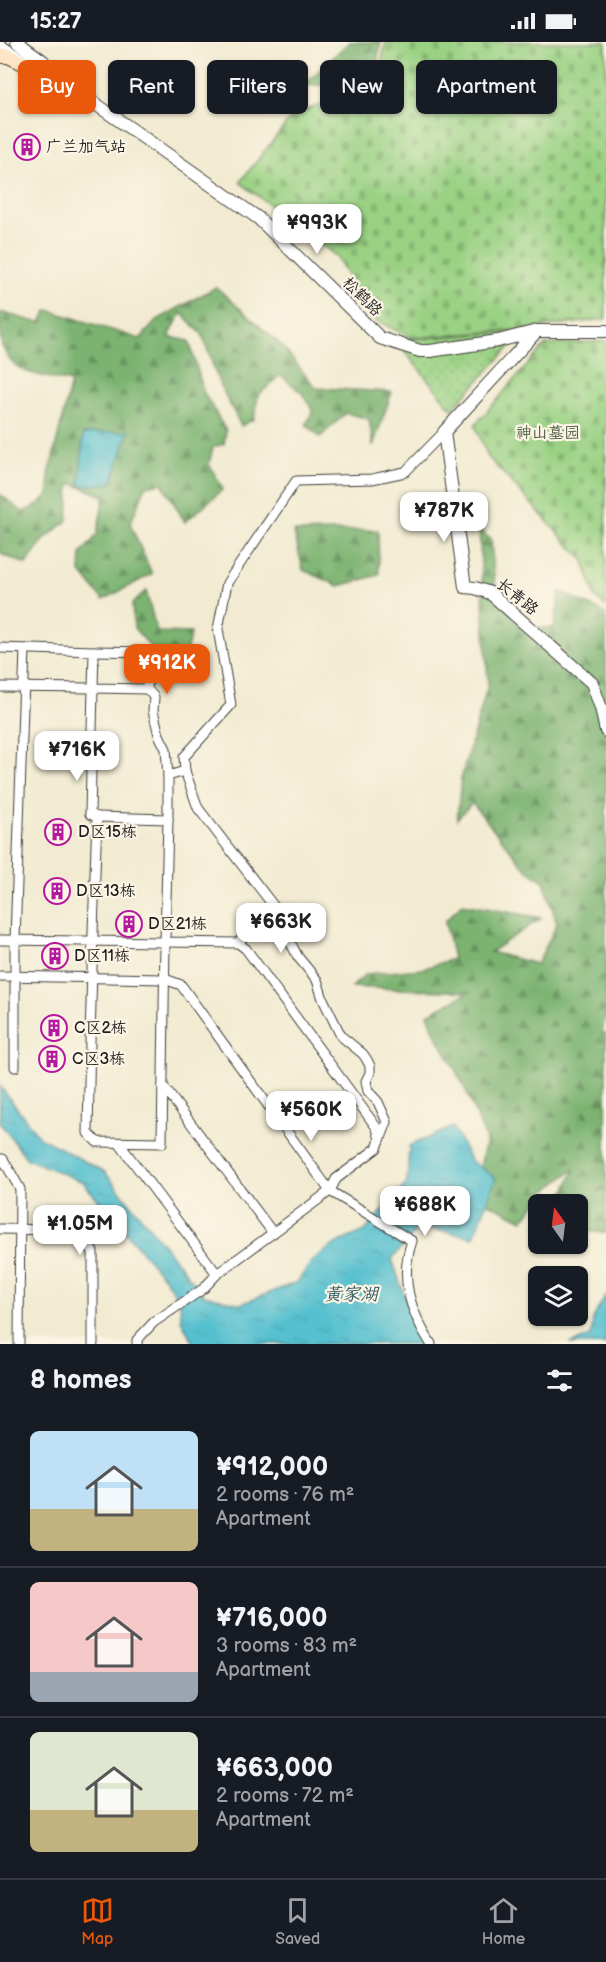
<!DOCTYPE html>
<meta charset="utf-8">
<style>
body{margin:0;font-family:"Balsamiq Sans","LXGW WenKai TC",sans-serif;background:#242831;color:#f1f3f6;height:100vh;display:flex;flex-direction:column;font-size:22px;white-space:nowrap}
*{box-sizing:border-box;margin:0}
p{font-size:20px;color:#9ea1a6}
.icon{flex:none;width:33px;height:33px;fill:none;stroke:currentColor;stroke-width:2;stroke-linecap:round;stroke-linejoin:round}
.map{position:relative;height:1302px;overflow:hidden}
.side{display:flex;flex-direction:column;background:#171b24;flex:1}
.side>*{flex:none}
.banner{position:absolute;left:18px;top:18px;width:570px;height:54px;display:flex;gap:12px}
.needle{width:39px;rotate:346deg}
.tools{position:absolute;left:528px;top:1152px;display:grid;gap:12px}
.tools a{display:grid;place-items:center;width:60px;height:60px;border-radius:9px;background:#171b24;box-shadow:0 2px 4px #0004;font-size:30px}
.price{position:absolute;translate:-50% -51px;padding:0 14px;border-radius:12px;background:#fff;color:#222;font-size:20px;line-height:39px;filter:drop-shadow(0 2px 3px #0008)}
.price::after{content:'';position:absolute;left:50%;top:36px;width:18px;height:14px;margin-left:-9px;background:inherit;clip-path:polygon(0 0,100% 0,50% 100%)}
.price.on{background:#ea580c;color:#fff}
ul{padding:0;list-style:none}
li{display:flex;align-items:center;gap:18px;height:150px;padding:0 30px}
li+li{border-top:2px solid #363941}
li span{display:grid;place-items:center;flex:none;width:168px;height:120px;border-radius:9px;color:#555}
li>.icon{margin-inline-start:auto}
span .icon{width:72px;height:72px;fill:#fffc;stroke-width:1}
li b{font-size:26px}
h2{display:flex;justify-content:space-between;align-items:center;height:72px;padding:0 30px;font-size:26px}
.tag{padding:0 21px;border-radius:9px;background:#171b24;box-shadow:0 2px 4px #0004;font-size:21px;line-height:54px}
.tag.on{background:#ea580c;color:#fff}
.status{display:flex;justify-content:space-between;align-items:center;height:42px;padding:0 30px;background:#171b24;direction:ltr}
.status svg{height:16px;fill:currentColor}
.dock{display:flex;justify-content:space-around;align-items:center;height:84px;border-top:2px solid #363941;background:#171b24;font-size:16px;color:#9ea1a6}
.dock a{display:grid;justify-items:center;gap:3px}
.dock .on{color:#ea580c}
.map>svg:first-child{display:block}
.forest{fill:url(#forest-firs);stroke:#4c6846;stroke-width:1.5}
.cemetery{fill:url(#cemetery-stones);stroke:#5b7650;stroke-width:1.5}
.park{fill:url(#park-dots);stroke:#5b7650;stroke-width:1.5}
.water{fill:url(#water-ripples);stroke:#386e76;stroke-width:1.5}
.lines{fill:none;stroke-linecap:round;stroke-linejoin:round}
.minor-casing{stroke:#3c3b37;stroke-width:11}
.tertiary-casing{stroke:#3c3b37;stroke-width:14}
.secondary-casing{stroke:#3c3b37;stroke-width:16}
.minor{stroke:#fff;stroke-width:9}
.tertiary{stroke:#fff;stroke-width:12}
.secondary{stroke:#fde5c5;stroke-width:14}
.labels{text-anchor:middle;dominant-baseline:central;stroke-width:4.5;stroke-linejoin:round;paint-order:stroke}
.poi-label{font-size:16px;fill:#1c1c1c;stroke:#fcf5e5;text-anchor:start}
.street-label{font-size:16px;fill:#1c1c1c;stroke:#fcf5e5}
.park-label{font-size:16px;fill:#485b40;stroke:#fcf5e5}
.water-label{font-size:18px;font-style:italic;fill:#335e64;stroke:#fcf5e5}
</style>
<div class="status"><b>15:27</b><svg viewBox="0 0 49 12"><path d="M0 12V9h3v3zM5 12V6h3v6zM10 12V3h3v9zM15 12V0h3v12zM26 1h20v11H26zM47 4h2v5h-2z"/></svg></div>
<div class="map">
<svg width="606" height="1302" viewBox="0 0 606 1302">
<defs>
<pattern id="forest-firs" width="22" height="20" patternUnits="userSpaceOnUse" patternTransform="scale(1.5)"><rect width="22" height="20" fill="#7bb371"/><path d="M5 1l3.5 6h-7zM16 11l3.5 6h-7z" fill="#64915c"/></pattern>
<pattern id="cemetery-stones" width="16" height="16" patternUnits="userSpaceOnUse" patternTransform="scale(1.5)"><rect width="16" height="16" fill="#9ad183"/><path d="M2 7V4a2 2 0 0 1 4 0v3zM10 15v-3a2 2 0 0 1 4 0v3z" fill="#84b371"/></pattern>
<pattern id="park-dots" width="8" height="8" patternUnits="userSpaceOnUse" patternTransform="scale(1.5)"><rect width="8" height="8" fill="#9ad183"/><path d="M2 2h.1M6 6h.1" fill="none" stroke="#84b371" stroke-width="1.8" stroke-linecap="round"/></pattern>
<pattern id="water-ripples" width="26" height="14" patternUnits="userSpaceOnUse" patternTransform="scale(1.5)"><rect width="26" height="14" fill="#55c0cf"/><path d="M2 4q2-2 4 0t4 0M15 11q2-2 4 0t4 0" fill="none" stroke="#49a4b1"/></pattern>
</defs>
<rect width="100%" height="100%" fill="#fcf5e5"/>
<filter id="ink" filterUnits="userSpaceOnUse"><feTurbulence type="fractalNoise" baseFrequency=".0167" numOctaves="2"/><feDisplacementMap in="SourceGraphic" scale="12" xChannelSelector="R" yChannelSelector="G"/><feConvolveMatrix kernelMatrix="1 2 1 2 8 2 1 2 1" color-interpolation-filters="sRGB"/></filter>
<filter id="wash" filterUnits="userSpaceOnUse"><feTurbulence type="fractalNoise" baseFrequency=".008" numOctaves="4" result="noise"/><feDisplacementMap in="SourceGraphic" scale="24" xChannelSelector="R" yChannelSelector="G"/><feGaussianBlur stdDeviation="1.35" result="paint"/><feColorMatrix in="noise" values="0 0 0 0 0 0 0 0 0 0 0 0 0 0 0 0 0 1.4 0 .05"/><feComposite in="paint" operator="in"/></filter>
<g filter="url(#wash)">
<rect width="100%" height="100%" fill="#f2ebd2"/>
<!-- forest -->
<g class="forest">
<polygon points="349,0 381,0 373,40 303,44"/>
<path d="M 216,245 L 281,303 L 316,346 L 392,350 L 373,404 L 369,377 L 346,371 L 320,395 L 306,382 L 313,369 L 302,351 L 280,333 L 258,354 L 254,377 L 241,384 L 219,341 L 202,292 L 181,271 L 169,295 L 189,299 L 204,351 L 226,389 L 224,402 L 213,405 L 209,422 L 223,447 L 185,480 L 162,441 L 146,444 L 130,482 L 152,532 L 103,558 L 80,529 L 81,512 L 97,493 L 104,454 L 70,441 L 68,478 L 45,497 L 26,522 L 0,512 L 0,452 L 23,470 L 38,463 L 49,452 L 49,432 L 71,340 C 44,333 14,336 2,304 C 0,295 0,280 0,270 L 40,281 L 48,268 L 140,297 L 157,278 Z"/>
<polygon points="479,487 491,498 496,556 525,585 554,586 560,549 605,571 606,573 606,972 602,992 606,991 606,1191 578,1189 578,1162 559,1162 575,1127 544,1150 523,1178 474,1154 486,1097 463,1042 434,989 428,972 469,950 352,945 366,932 422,927 453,917 445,879 462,862 542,876 490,910 537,922 557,882 544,839 527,828 472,761 457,777 461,737 488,642"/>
<polygon points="378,488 379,533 339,544 303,528 294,490"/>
<polygon points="146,549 157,590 191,591 179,638 134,586 132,562"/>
</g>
<!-- cemetery -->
<g class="cemetery">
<polygon points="386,0 606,0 606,277 527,287 412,296 372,277 337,215 240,140 294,72 376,44"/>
<polygon points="606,299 606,565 595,555 584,519 488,415 475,383 545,303"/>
</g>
<!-- park -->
<polygon class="park" points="525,289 452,367 395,298"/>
<!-- water -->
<g class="water">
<polygon points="129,389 112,441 80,444 83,392"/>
<polygon points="0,1044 39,1095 105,1130 204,1253 241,1262 297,1240 314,1217 337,1201 365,1189 407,1141 409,1104 453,1085 470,1118 496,1136 474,1195 419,1185 392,1217 421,1302 194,1302 181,1278 180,1259 165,1237 83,1140 27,1117 0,1081"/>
<polygon points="606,1253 606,1302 570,1302 591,1294 593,1276"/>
</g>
</g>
<g filter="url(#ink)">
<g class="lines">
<defs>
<g id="minor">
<polyline points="0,606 94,609 93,646 147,647 154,655 153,669 159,693 166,707 168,734"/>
<polyline points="94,609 149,610 147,647"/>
<path d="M 0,645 L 93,646 L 90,772 L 97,775 C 93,880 90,986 88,1091 L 97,1100 L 162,1101 L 165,900 L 0,898"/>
<polyline points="185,729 198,766 279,871 288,896 298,915 317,938 323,957 341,994 363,1012 367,1018 370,1024 370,1031 366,1039 368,1049 378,1060 387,1080 380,1098"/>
<polyline points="97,775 168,777 168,734 185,729 184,715 231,663 218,587 227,541 296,439 372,437 405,430 444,390"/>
<path d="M 168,777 L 165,900 L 238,901 L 246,907 L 377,1086 L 380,1098 L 377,1106 L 336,1137 L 330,1149 L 412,1199 C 399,1236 410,1269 431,1302"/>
<polyline points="238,901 272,863"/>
<polyline points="0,934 165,937 181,943 330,1149 217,1232 119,1101"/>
<polyline points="15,1025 15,898 25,607"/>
<polyline points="163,1044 273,1191"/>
<polyline points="0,1117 3,1117 20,1147 19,1302"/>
<polyline points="0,1187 59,1188 71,1185 80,1189 93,1210 93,1302"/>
<polyline points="137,1302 137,1298 154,1280 203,1247 217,1232"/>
</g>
<g id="tertiary">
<polyline points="17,0 43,19 53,32"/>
<polyline points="0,4 36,27 53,32 258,176 380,296 420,309 430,309 498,299 537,289 606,289"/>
<polyline points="537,289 444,390 465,545 475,546 490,551 592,641 601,666 606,689"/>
</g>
<polyline id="secondary" points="0,14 8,14 36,27"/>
</defs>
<!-- minor casing -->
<use href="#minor" class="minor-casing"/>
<!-- tertiary casing -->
<use href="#tertiary" class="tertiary-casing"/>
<!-- secondary casing -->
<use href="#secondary" class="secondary-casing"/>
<!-- minor -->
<use href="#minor" class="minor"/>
<!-- tertiary -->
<use href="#tertiary" class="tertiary"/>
<!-- secondary -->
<use href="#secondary" class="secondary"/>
</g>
</g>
<!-- icons -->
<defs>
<symbol id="building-ring" viewBox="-11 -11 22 22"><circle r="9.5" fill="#fcf5e5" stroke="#b5179e" stroke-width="1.5"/><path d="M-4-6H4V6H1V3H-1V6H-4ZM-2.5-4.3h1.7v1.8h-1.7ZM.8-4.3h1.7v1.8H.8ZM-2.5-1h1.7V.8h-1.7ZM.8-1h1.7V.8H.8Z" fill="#b5179e"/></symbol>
</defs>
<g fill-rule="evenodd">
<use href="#building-ring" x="12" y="90" width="30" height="30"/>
<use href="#building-ring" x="43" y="775" width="30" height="30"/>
<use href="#building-ring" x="42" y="834" width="30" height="30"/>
<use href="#building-ring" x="114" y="867" width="30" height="30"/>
<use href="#building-ring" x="40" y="899" width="30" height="30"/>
<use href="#building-ring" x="39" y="971" width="30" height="30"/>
<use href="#building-ring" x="37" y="1002" width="30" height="30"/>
</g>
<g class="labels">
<!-- poi labels -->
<g class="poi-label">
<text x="46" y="105">广兰加气站</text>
<text x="78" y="790">D区15栋</text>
<text x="76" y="849">D区13栋</text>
<text x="148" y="882">D区21栋</text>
<text x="74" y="914">D区11栋</text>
<text x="74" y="986">C区2栋</text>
<text x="72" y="1017">C区3栋</text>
</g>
<!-- street labels -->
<g class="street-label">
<text transform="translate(362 255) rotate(45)">松鹤路</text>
<text transform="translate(517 555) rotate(39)">长青路</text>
</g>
<!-- park labels -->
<g class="park-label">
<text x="548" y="391">神山墓园</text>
</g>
<!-- water labels -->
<g class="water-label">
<text x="351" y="1252">黄家湖</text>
</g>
</g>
</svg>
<div class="tools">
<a><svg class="needle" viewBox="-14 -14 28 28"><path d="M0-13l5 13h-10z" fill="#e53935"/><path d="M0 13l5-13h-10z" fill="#9ea1a6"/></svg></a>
<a><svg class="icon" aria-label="layers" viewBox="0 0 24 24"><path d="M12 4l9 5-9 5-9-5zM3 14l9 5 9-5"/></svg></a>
</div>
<b class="price" style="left:317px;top:213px">¥993K</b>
<b class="price" style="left:444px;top:501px">¥787K</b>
<b class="price on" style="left:167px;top:653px">¥912K</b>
<b class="price" style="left:77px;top:740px">¥716K</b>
<b class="price" style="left:281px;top:912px">¥663K</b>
<b class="price" style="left:311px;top:1100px">¥560K</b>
<b class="price" style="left:425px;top:1195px">¥688K</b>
<b class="price" style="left:80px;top:1214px">¥1.05M</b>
<div class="banner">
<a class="tag on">Buy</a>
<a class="tag">Rent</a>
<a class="tag">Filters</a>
<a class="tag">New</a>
<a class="tag">Apartment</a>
</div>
</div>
<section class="side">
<h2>8 homes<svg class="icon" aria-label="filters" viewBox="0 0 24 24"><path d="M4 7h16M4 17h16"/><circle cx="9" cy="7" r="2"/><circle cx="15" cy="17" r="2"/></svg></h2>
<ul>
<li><span style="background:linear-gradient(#bfe0f5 65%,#c2b280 0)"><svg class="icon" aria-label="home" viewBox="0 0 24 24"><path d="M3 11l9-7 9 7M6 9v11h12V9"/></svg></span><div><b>¥912,000</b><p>2 rooms · 76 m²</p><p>Apartment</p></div></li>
<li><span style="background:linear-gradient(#f6c9c9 75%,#9aa5b1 0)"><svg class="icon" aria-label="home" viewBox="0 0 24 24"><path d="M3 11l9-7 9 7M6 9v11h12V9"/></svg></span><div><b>¥716,000</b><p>3 rooms · 83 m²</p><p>Apartment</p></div></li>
<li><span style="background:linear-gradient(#dfe7d0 65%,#c2b280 0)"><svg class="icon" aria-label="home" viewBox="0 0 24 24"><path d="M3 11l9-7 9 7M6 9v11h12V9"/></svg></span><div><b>¥663,000</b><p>2 rooms · 72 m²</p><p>Apartment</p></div></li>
</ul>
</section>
<nav class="dock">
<a class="on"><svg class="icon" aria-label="map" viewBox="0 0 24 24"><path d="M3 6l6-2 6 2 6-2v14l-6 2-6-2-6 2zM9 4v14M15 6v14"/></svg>Map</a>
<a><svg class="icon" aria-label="saved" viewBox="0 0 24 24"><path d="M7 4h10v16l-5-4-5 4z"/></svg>Saved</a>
<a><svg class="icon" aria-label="home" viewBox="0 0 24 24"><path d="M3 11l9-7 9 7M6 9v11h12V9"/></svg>Home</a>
</nav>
